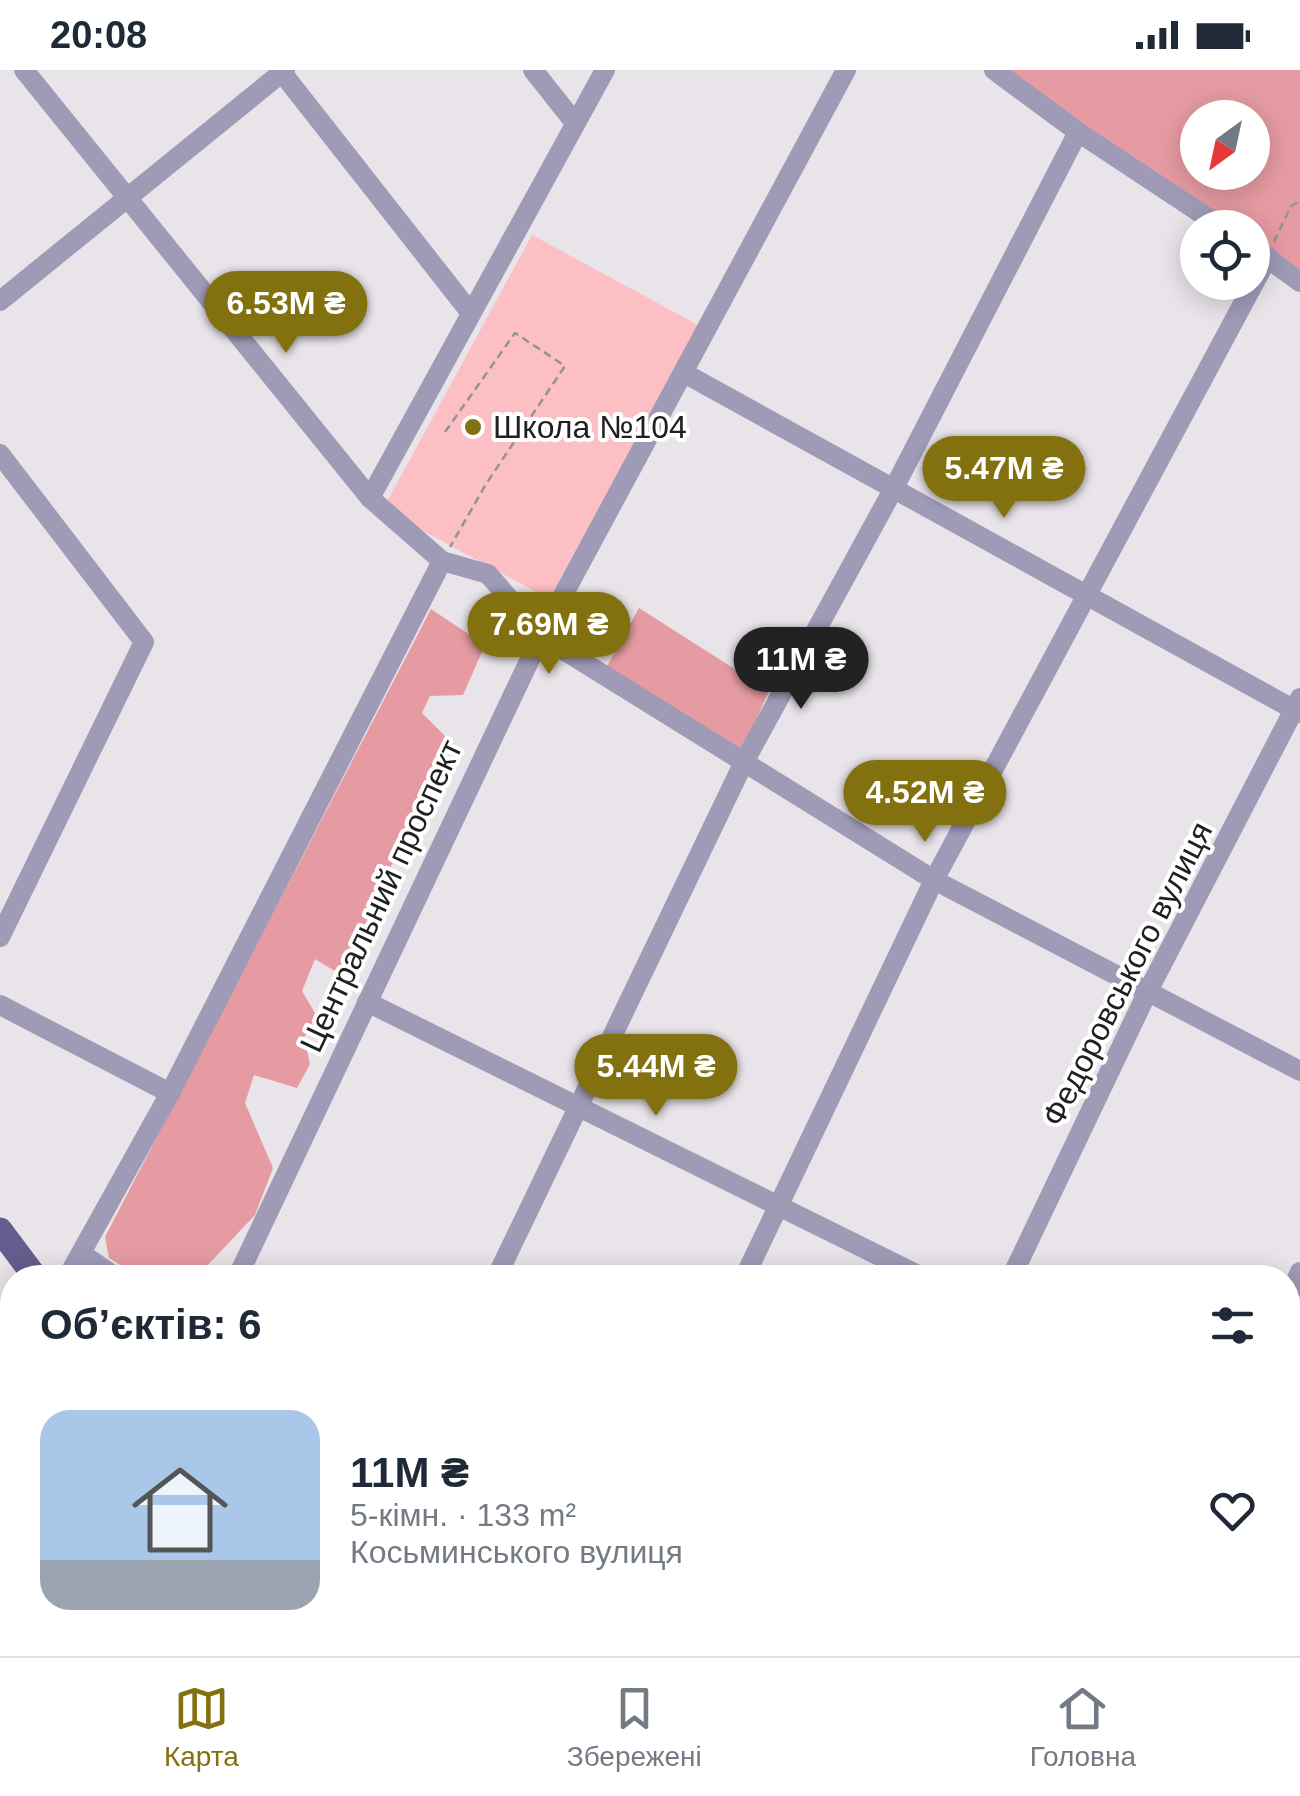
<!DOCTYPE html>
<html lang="uk">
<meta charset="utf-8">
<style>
body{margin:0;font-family:Helvetica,sans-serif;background:#f2f2f3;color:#1f2937;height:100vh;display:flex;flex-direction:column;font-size:38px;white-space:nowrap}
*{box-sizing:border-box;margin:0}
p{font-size:32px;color:#747a83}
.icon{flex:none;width:55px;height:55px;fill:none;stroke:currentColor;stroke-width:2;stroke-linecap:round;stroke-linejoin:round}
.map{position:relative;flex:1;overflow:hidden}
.side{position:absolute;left:0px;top:1195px;width:1300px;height:392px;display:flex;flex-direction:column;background:#fff;border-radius:40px 40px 0 0;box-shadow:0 5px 25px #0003}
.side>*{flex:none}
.needle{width:65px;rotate:213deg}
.buttons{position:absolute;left:1180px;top:30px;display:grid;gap:20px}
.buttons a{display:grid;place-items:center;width:90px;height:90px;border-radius:50%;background:#fff;box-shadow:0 5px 25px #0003;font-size:50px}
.price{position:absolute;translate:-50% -85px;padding:0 22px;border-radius:35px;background:#837110;color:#fff;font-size:32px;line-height:65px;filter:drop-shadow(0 2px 5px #0008)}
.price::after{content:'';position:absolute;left:50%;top:60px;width:30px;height:22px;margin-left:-15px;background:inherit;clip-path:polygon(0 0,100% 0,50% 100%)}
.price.current{background:#222;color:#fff}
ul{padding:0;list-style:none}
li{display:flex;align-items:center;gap:30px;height:250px;padding:0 40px}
li span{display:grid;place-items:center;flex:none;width:280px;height:200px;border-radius:30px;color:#555}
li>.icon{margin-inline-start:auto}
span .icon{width:120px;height:120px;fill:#fffc;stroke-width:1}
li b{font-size:42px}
h2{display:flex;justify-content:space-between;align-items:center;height:120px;padding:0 40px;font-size:42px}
.status{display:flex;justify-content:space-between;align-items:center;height:70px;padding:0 50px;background:#fff;direction:ltr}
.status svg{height:28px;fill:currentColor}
.tabs{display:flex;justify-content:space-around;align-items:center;height:140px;border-top:2px solid #e0e1e3;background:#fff;font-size:28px;color:#747a83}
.tabs a{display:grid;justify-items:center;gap:5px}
.tabs .current{color:#837110}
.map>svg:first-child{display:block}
.green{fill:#fcbfc3}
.forest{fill:#e59ba1;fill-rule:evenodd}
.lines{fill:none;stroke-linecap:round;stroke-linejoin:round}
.path{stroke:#959296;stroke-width:2.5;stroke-dasharray:8 5;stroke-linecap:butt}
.minor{stroke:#9f9bb7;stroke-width:20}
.major{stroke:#655d8d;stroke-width:25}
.poi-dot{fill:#837110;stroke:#fff;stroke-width:4}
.labels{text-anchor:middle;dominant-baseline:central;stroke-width:8;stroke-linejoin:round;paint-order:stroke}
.poi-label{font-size:32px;fill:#212021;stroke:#fff;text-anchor:start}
.street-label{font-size:32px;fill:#212021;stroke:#fff}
</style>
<div class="status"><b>20:08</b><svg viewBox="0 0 49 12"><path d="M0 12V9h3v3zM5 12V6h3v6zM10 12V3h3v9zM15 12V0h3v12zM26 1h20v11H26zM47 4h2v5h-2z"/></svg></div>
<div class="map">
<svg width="1300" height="1586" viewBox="0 0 1300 1586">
<rect width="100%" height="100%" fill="#e8e4e9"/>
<!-- green -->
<polygon class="green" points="532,165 698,255 549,529 383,439"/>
<!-- forest -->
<g class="forest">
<path d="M 994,0 L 1300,0 L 1300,212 L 1253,177 L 1252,158 L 1223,157 ZM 1198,48 L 1252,48 L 1252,102 L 1198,102 Z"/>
<polygon points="639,538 769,621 744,677 737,679 606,598"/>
<polygon points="431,539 485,575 463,625 430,626 422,643 447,668 343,906 315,889 302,921 319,950 304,967 310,994 297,1018 254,1005 245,1033 273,1098 255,1145 204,1199 203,1207 140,1207 109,1188 105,1167"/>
</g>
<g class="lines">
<!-- path -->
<g class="path">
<polyline points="1274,172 1291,136 1300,131"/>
<polyline points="445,362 515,263 565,296 486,414 450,477"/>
</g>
<!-- minor -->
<g class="minor">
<polyline points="24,0 370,428 442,491 488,504 541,566 934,810 1300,1001"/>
<polyline points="280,0 470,242"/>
<polyline points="533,0 575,53"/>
<polyline points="994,0 1078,62 1223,158"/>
<polyline points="1252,177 1300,212"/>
<polyline points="0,231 285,0"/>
<polyline points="684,303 1300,643"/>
<polyline points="0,384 144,572 0,867"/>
<polyline points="370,428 605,0"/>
<polyline points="367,932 924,1208"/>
<polyline points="0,935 170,1023"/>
<polyline points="82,1184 117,1208"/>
<polyline points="67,1208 170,1023 442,491"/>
<polyline points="237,1208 541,566 846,0"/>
<polyline points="496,1208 743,694 894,418 1078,62"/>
<polyline points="744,1208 934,810 1268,187"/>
<polyline points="1011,1208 1147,923 1300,628"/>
<polyline points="1288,1228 1300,1202"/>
<polyline points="1288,1386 1300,1392"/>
<polyline points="820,1575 842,1586"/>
<polyline points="50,1586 55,1575"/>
<polyline points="308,1586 314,1575"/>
<polyline points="558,1586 563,1575"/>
<polyline points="1109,1586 1115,1575"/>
</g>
<!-- major -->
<g class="major">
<polyline points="0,1160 36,1208"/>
<polyline points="0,1337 12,1315"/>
</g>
</g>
<!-- markers -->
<circle class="poi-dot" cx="473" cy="357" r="10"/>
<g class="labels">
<!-- poi labels -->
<g class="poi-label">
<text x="493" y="357">Школа №104</text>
</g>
<!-- street labels -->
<g class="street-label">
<text transform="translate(381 826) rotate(-65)">Центральний проспект</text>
<text transform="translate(1127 904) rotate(-63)">Федоровського вулиця</text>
</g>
</g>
</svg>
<div class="buttons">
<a><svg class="needle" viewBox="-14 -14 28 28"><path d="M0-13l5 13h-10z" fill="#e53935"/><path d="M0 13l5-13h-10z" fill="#747a83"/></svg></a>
<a><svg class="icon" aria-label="locate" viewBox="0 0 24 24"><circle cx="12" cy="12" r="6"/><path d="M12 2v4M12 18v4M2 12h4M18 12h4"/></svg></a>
</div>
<b class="price" style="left:286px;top:286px">6.53M ₴</b>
<b class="price" style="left:1004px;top:451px">5.47M ₴</b>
<b class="price" style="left:549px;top:607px">7.69M ₴</b>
<b class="price current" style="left:801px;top:642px">11M ₴</b>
<b class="price" style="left:925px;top:775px">4.52M ₴</b>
<b class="price" style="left:656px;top:1049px">5.44M ₴</b>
<section class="side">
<h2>Об’єктів: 6<svg class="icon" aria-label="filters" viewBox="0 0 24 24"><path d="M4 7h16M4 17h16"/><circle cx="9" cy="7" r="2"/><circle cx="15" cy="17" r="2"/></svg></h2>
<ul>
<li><span style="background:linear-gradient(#a9c7e8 75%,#9aa5b1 0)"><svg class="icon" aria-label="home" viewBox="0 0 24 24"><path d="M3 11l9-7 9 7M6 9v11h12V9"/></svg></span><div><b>11M ₴</b><p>5-кімн. · 133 m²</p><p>Косьминського вулиця</p></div><svg class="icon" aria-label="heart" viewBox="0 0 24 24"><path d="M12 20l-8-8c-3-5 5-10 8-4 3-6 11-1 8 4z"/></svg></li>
</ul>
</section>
</div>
<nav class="tabs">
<a class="current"><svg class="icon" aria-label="map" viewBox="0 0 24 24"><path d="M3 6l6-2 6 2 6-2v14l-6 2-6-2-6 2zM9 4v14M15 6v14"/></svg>Карта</a>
<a><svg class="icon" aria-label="saved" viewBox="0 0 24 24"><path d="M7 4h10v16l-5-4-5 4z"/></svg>Збережені</a>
<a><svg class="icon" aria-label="home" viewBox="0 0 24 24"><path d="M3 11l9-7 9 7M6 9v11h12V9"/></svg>Головна</a>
</nav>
